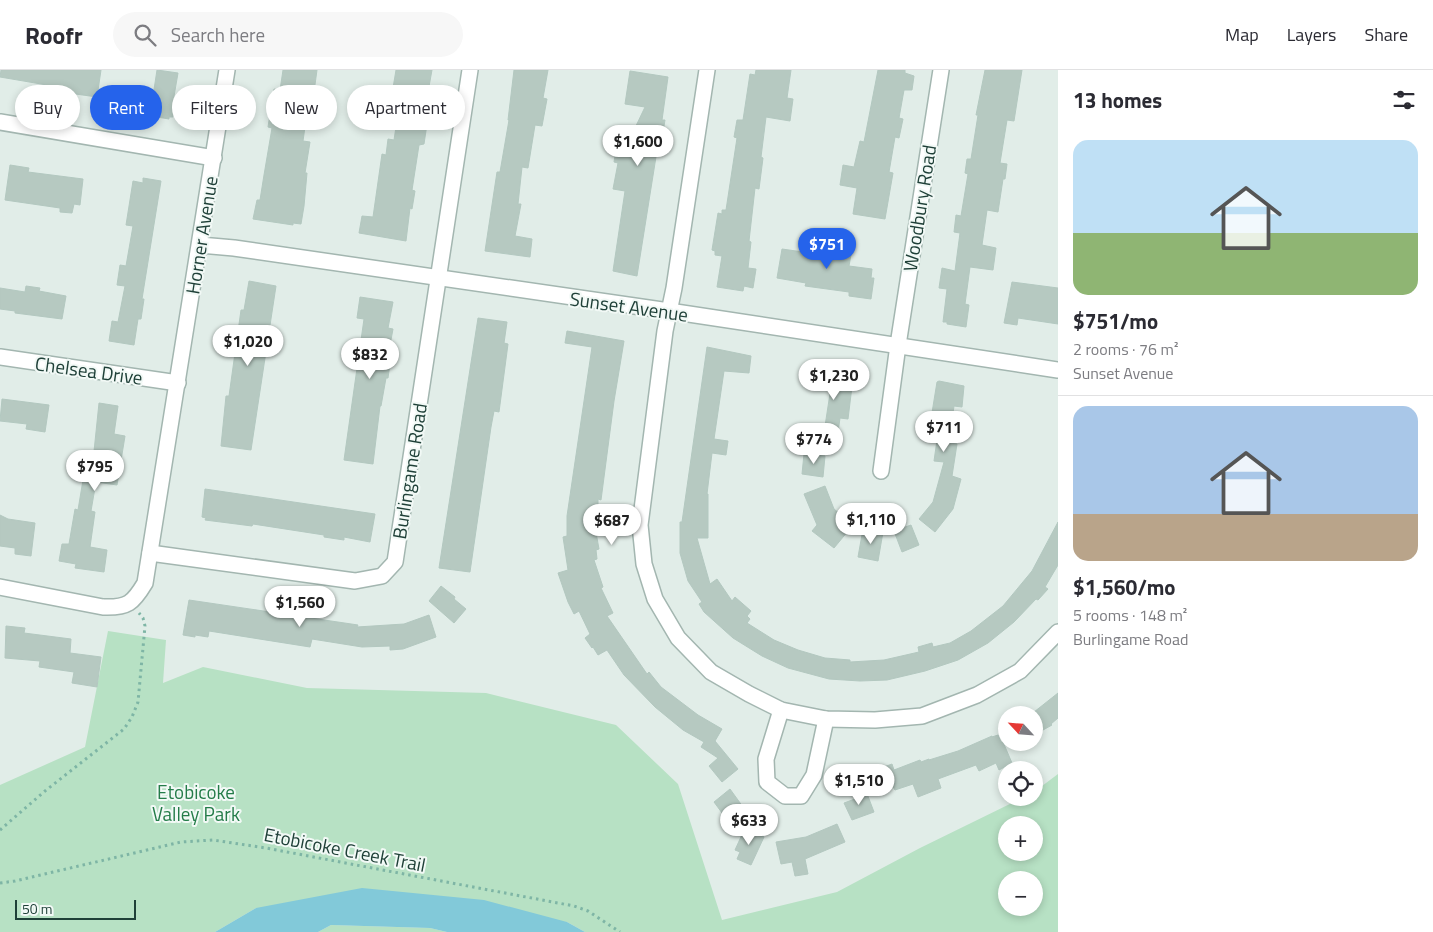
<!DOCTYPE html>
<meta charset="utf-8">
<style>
body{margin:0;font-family:"Titillium Web",sans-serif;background:#f7f7f7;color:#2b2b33;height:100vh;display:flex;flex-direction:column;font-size:19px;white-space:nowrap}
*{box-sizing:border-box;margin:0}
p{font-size:16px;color:#7c7c81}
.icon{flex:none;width:28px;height:28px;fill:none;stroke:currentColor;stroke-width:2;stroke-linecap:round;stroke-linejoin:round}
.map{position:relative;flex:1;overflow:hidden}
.drawer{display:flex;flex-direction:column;background:#fff;width:375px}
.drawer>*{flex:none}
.top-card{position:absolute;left:15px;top:15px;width:475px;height:45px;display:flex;gap:10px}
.needle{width:32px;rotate:296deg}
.fabs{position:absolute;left:998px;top:636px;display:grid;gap:10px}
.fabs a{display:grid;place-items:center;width:45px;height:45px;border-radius:50%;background:#fff;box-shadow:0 2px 8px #0003;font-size:25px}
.scale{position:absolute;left:15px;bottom:12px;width:121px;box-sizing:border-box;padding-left:5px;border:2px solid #1f4038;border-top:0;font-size:14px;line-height:18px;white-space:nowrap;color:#1f4038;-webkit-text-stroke:4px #f2f9f6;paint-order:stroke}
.price{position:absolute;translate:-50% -42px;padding:0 11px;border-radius:18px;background:#fff;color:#222;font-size:16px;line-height:32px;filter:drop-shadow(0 1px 2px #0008)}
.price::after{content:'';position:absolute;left:50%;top:30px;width:15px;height:11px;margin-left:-8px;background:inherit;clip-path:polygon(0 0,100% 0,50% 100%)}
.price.current{background:#2563eb;color:#fff}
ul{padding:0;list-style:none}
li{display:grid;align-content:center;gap:10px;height:265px;padding:0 15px}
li+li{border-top:1px solid #e1e1e2}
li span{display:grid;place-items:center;height:155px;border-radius:15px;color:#555}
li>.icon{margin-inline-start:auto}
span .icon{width:90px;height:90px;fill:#fffc;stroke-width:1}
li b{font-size:21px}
h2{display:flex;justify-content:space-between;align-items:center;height:60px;padding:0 15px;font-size:21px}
.tag{padding:0 18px;border-radius:22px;background:#fff;box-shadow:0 2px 8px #0003;font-size:18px;line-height:45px}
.tag.current{background:#2563eb;color:#fff}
header{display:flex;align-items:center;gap:30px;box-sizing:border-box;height:70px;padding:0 25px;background:#fff;border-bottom:1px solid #e1e1e2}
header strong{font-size:24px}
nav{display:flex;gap:28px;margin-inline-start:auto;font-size:18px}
.search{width:350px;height:45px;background:#f7f7f7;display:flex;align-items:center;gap:12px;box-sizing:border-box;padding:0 18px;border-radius:28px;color:#7c7c81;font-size:19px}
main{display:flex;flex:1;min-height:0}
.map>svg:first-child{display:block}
.green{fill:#b7e1c4;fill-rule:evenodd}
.water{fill:#82c9d9}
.building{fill:#b6c9c1;stroke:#b3c8c0}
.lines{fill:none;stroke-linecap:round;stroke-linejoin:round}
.minor-casing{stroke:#a3b6b0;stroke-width:18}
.path{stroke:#7eb5a5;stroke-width:3;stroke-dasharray:2.5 4;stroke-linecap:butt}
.minor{stroke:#fff;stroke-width:15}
.labels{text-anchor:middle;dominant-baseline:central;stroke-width:4;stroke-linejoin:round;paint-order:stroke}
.street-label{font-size:19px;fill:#1f4038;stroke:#f2f9f6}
.park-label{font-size:19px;fill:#247c49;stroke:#f2f9f6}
</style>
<header>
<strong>Roofr</strong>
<div class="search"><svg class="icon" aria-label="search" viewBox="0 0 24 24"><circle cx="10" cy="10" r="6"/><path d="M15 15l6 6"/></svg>Search here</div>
<nav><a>Map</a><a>Layers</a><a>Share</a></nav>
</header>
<main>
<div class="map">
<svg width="1058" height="862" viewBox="0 0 1058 862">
<rect width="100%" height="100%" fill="#e1ede8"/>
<!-- green -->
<g class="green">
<path d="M 108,561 L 166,570 L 163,613 L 203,597 L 307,618 L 486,623 L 616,655 L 678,714 L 722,850 L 837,822 L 920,778 L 1022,728 L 1034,728 L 1034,722 L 1058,704 L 1058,862 L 585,862 L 567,852 L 256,838 L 215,862 L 0,862 L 0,715 L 85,677 ZM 1006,755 L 1034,755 L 1034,782 L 1006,782 ZM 1006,810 L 1034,810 L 1034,838 L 1006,838 Z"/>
<polygon points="331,855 430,858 447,862 318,862"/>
</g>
<!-- water -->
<polygon class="water" points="362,818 484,830 567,852 585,862 447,862 430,858 331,855 318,862 215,862 256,838"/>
<!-- building -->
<g class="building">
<polygon points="1,0 101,0 97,27 47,20 47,15 0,7"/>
<polygon points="157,0 178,3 173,32 176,32 173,47 169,47 169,49 122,41 125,22 153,26"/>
<polygon points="283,0 317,0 314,22 310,21 303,71 310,72 305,103 307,103 304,136 301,154 293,153 293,155 253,149 257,130 260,130 264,105 272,58 268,57 274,19 280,20"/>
<polygon points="396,0 432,0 426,33 430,34 424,74 419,75 412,120 415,121 412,139 410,138 406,171 359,163 362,146 373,147 382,84 386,85 388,69 394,70 400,31 391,30"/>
<polygon points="514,0 548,0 543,28 547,29 542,56 535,55 528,98 522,97 518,134 521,134 515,166 532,169 530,187 485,181 497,102 500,102 509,50 508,50"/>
<polygon points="756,0 791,0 787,28 793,29 790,51 766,47 761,87 763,88 759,119 755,118 749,171 751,172 748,198 756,199 753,218 744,216 743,221 717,217 722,186 715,185 715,181 712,180 718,143 722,144 722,140 726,140 737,68 734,67 737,50 743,50 750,4 755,5"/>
<polygon points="878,0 905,0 905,3 914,6 912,20 904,20 899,48 903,49 899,68 895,67 889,102 893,103 885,149 853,144 857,118 840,115 843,95 854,97 860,71 864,72"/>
<polygon points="985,0 1022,0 1014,51 1007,50 1000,93 1007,94 1005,109 1003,109 998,142 987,140 982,175 996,178 993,200 970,197 965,234 969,235 966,257 947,254 947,252 943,252 947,219 939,218 942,198 955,201 960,163 954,162 956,145 961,146 968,104 965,103 967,89 971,89 978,45 976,45"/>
<polygon points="630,1 668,7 662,50 665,50 662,68 659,68 637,206 613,201 625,121 613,119 618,93 614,92 617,74 633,77 635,58 645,37 625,34"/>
<polygon points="10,95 29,98 28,102 83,109 80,135 74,134 72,143 60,142 60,138 5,130"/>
<polygon points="143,108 161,111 142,229 144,229 141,249 138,249 134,275 109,271 112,251 118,252 125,216 117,215 120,195 126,196 133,156 126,155 133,111 143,113"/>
<polygon points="811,173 852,179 849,196 872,199 871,208 874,208 871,229 849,226 849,222 805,216 806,213 777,208 782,179 810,183"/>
<polygon points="249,211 276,216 251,380 221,376 226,326 229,326 241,240 244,240"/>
<polygon points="1012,212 1058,218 1058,254 1018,248 1017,255 1004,253"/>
<polygon points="26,216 40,218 39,221 66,226 62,249 15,243 15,241 0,239 0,218 25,222"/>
<polygon points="360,227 393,232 388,258 393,259 388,286 391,287 388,308 386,308 381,336 380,336 373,394 344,390 364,249 357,248"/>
<polygon points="478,248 507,252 504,273 508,274 499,342 494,341 491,357 470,502 439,498"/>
<polygon points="567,261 624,271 614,331 601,430 598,429 598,457 595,457 599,479 596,480 597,489 594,490 603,517 601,518 613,543 607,546 647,604 649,602 661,617 698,645 722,659 715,671 738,699 722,712 709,696 718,688 701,677 704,672 683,660 655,637 624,605 607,580 598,585 593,577 592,578 585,568 590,564 579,541 574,544 568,532 558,503 568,500 563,467 567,466 567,446 592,277 565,273"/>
<polygon points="707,277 751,286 749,303 724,301 714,369 728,371 726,385 712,383 707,424 708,424 708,468 697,468 710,514 717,509 732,531 735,527 751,541 747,546 750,549 747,553 774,570 798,580 825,588 850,590 850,592 884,590 919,582 918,577 932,573 933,577 950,573 971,561 1003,536 1032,501 1058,452 1058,495 1045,517 1048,519 1038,530 1036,529 1014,552 988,573 958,590 925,601 887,610 860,611 829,609 788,598 762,586 733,568 704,542 699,534 702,532 688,511 680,483 680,452 682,452"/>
<polygon points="817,294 854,300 848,349 840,348 836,377 815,374 818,355 825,356 831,317 814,313"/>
<polygon points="939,311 964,316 962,337 954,336 949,373 957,374 952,406 961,409 953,439 935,462 919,449 933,432 944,392 934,391 938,363 929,361 937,312"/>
<polygon points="2,329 49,335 45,362 26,359 27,354 0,351"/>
<polygon points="99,333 118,336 114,364 125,366 117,415 96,412 91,441 95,442 90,477 107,480 104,502 75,498 76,494 59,491 62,474 69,474 75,439 78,440 83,410 81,410 84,390 93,391"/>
<polygon points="804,384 825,386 823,407 802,404"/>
<polygon points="825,416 834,439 853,455 834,478 812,461 817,455 804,424"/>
<polygon points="205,419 375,444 370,472 344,467 344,470 324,467 324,465 253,454 252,456 205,450 206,448 202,447"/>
<polygon points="0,445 8,449 35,453 31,486 15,484 15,478 0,476"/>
<polygon points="911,455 919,475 902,482 894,461"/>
<polygon points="863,459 883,462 878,491 858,487"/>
<polygon points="441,516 455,527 454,529 466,539 454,553 429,531"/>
<polygon points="189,530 331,551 358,555 357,557 404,554 429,545 436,567 403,579 390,580 390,576 362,577 312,569 310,577 209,561 208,567 195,565 195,567 183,565"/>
<polygon points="6,556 25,558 24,563 71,569 70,583 101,587 97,617 72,613 74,602 39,597 40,591 5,588"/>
<polygon points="1058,623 1058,648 1051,654 1052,655 1034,665 1034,642"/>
<polygon points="998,665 1001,672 1003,672 1012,693 999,700 996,693 979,701 976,695 938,709 941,718 918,727 913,714 895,720 892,715 877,721 870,702 892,694 894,700 920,690 921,692 929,689 929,690 958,681 992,666 992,667"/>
<polygon points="730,719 743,737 730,747 725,747 714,732"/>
<polygon points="866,721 874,742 852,750 844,733 855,729 853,726"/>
<polygon points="837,754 845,772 805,789 808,804 795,806 792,792 781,794 776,772 806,767"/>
<polygon points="745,758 764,767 751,795 737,789 740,782 735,780"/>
</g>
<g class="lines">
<defs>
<g id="minor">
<polyline points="707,0 674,218 665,261 640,455 644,494 655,529 678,568 711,602 749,624 781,640 826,649 875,650 922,646 977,625 1020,601 1058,562"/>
<polyline points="0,52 214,88"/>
<polyline points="200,175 234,178 669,241 1058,300"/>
<polyline points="0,287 178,313"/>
<polyline points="881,401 898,275 941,0"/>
<polyline points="150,483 355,511 382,506 395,492 470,0"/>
<path d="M 0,517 L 103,537 C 128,538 133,533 145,513 L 227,0"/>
<polyline points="781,640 766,689 767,712 785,726 801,726 814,705 826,649"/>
</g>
</defs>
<!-- minor casing -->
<use href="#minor" class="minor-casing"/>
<!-- path -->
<g class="path">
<polyline points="0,760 45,721 124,659 132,647 138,632 145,556 143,548 139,543"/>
<polyline points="0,813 15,811 181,772 213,770 266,778 574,836 588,841 620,862"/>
</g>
<!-- minor -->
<use href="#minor" class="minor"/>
</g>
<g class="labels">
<!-- street labels -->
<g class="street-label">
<text transform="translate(919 138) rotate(-81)">Woodbury Road</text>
<text transform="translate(201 165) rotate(-81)">Horner Avenue</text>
<text transform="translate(629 236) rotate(8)">Sunset Avenue</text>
<text transform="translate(89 300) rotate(8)">Chelsea Drive</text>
<text transform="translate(409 401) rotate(-81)">Burlingame Road</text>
<text transform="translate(345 779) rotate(11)">Etobicoke Creek Trail</text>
</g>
<!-- park labels -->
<g class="park-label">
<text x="196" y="721">Etobicoke<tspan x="196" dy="22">Valley Park</tspan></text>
</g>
</g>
</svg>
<div class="fabs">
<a><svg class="needle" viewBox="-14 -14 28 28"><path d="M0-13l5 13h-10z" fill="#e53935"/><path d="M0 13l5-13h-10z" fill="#7c7c81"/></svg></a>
<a><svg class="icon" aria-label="locate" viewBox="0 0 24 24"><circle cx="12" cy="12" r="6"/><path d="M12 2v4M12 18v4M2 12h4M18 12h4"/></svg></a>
<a>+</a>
<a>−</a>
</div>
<div class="scale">50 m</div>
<b class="price" style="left:638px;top:97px">$1,600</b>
<b class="price current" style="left:827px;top:200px">$751</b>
<b class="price" style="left:248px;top:297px">$1,020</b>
<b class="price" style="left:370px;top:310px">$832</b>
<b class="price" style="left:834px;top:331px">$1,230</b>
<b class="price" style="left:944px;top:383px">$711</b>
<b class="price" style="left:814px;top:395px">$774</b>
<b class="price" style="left:95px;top:422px">$795</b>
<b class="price" style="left:871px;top:475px">$1,110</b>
<b class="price" style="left:612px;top:476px">$687</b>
<b class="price" style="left:300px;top:558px">$1,560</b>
<b class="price" style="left:859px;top:736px">$1,510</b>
<b class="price" style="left:749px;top:776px">$633</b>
<div class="top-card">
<a class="tag">Buy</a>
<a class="tag current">Rent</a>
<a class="tag">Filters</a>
<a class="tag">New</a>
<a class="tag">Apartment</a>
</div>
</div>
<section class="drawer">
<h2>13 homes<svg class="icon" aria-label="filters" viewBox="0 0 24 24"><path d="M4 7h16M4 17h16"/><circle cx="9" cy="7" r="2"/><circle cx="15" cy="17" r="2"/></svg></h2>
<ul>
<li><span style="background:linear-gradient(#bfe0f5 60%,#8fb573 0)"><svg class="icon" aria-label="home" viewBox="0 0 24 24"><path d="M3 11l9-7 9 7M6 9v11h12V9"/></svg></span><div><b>$751/mo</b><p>2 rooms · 76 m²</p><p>Sunset Avenue</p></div></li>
<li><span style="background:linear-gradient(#a9c7e8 70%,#b9a48a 0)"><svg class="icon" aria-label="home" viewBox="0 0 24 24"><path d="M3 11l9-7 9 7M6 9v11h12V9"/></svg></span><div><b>$1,560/mo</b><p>5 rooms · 148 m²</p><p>Burlingame Road</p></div></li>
</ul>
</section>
</main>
